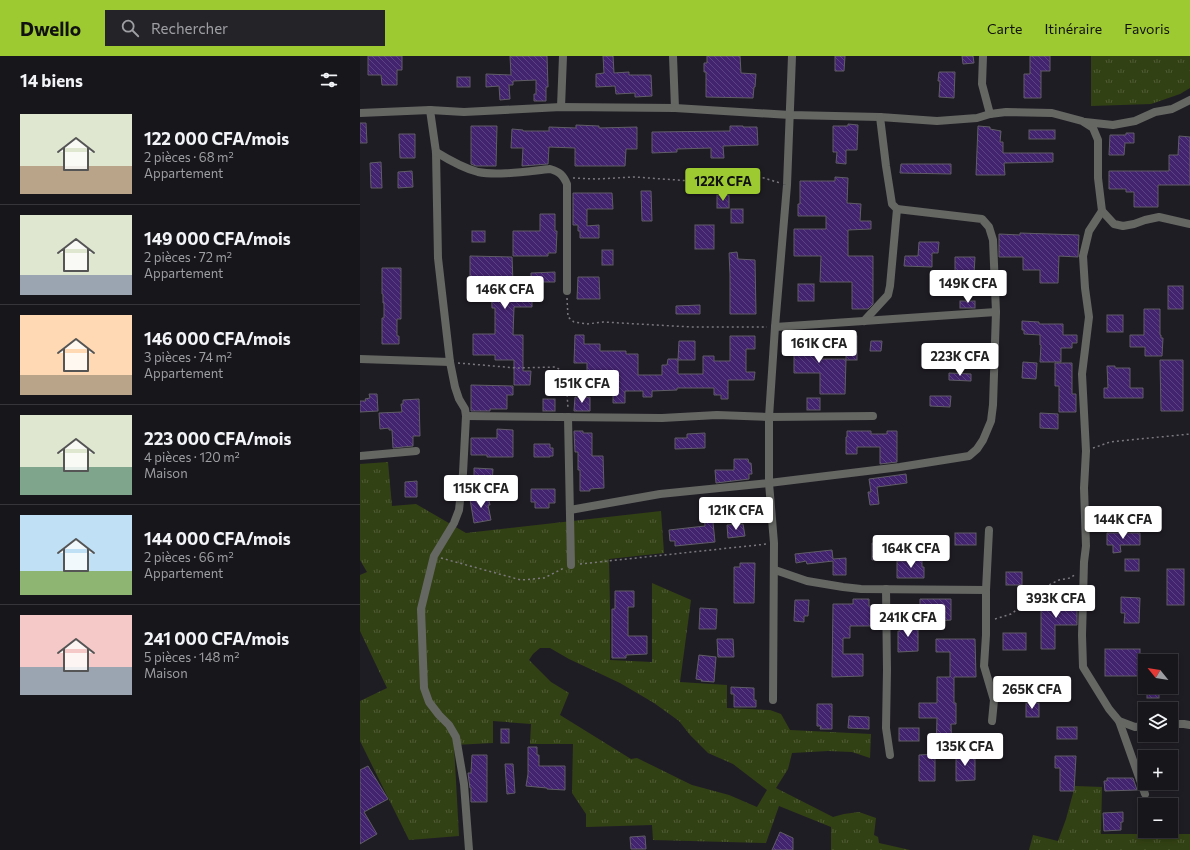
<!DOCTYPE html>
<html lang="fr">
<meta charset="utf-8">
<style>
body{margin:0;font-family:Commissioner,sans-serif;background:#242328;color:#f1f3f6;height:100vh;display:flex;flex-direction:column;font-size:15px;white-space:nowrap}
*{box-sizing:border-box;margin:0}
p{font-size:13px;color:#9e9fa3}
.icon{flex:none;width:22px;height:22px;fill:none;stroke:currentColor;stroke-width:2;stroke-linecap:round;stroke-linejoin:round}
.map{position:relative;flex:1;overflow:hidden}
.sheet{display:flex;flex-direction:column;background:#17161b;width:360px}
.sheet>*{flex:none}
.needle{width:26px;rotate:300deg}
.controls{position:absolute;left:778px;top:598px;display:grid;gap:8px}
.controls a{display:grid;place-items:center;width:40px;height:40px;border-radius:0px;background:#17161b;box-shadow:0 2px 6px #0003,0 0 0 1px #36353a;font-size:20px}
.price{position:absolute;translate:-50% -34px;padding:0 9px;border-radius:4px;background:#fff;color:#222;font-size:13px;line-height:26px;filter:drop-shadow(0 1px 2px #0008)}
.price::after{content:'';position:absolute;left:50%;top:24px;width:12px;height:9px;margin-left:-6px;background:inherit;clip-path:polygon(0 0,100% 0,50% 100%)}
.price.on{background:#9dca30;color:#111}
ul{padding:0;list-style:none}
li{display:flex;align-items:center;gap:12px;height:100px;padding:0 20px}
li+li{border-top:1px solid #36353a}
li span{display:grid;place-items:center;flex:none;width:112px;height:80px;border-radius:0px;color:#555}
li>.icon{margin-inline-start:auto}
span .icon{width:48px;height:48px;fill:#fffc;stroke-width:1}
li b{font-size:17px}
h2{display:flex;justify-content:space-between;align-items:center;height:48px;padding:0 20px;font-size:17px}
header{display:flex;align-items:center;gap:24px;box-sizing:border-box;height:56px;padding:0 20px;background:#9dca30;color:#111}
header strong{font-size:19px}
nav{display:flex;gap:22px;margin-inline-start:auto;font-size:14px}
.search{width:280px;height:36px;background:#242328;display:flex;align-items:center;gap:10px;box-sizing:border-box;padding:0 14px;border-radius:0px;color:#9e9fa3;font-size:15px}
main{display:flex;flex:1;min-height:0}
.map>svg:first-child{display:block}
.grass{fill:url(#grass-tufts);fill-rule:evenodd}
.building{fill:url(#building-back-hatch);stroke:#605d66}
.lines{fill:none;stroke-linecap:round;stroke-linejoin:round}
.path{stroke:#7b797f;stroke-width:1.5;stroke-dasharray:2 3;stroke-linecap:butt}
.street{stroke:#656763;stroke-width:8}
</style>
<header>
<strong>Dwello</strong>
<div class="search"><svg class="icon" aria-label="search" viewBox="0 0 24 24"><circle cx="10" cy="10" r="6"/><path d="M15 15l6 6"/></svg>Rechercher</div>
<nav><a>Carte</a><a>Itinéraire</a><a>Favoris</a></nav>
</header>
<main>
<section class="sheet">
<h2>14 biens<svg class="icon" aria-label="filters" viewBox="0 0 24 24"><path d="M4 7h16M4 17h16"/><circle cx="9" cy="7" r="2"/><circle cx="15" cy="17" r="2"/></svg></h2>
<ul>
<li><span style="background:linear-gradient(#dfe7d0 65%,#b9a48a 0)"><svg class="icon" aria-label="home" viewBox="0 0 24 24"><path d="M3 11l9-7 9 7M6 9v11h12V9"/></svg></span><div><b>122 000 CFA/mois</b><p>2 pièces · 68 m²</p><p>Appartement</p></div></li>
<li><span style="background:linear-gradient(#dfe7d0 75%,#9aa5b1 0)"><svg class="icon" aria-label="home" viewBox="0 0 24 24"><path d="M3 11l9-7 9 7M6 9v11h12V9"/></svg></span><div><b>149 000 CFA/mois</b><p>2 pièces · 72 m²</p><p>Appartement</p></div></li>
<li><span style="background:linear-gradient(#ffd9b3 75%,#b9a48a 0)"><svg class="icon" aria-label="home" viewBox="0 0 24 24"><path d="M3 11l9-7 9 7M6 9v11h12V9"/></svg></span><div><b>146 000 CFA/mois</b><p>3 pièces · 74 m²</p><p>Appartement</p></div></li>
<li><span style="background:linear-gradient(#dfe7d0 65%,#7fa58c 0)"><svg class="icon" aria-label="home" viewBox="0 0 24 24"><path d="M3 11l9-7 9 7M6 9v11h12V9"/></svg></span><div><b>223 000 CFA/mois</b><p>4 pièces · 120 m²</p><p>Maison</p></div></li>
<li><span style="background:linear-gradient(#bfe0f5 70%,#8fb573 0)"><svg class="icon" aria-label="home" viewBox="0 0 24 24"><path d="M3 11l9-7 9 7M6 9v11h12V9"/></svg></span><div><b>144 000 CFA/mois</b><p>2 pièces · 66 m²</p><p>Appartement</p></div></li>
<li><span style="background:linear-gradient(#f6c9c9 65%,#9aa5b1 0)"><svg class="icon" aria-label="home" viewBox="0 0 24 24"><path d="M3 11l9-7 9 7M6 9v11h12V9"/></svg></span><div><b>241 000 CFA/mois</b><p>5 pièces · 148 m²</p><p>Maison</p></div></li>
</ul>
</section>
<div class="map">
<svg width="830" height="794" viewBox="0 0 830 794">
<defs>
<pattern id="grass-tufts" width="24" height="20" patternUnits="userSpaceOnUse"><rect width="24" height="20" fill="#324113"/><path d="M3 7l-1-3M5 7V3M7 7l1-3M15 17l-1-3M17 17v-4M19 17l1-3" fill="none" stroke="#4f5c35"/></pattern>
<pattern id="building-back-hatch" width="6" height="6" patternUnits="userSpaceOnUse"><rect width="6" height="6" fill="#42236e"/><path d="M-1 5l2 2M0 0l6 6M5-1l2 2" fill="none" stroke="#5c4282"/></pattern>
</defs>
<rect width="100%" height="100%" fill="#1f1d24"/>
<!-- grass -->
<g class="grass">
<polygon points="731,0 830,0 830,32 820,38 791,48 731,50"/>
<path d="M 28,406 L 32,450 L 56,448 L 106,477 L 301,455 L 304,497 L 249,503 L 250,552 L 250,604 L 292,606 L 292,527 L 331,544 L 320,626 L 367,629 L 367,652 L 410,654 L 421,658 L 430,674 L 511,678 L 510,702 L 492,696 L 468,695 L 432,697 L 428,713 L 416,732 L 473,761 L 484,758 L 499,756 L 516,762 L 514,779 L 518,781 L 519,787 L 550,794 L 471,794 L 471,771 L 419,750 L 406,787 L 293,784 L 292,769 L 226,771 L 226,758 L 212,737 L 213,688 L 170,688 L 171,668 L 133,665 L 133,687 L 94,689 L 99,780 L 49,784 L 0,685 L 0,645 L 27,632 L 0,575 L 0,519 L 7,516 L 0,504 L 0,408 ZM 180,592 L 190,592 L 209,603 L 260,627 L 294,647 L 319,665 L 330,679 L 348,697 L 373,708 L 407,734 L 397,751 L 369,739 L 332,729 L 277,702 L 271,703 L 200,659 L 209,637 L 191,626 L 169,604 L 173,598 Z"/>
<polygon points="715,730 742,731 741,778 830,778 830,794 669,794 673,779 698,785 706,763"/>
</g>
<!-- building -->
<g class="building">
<polygon points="8,0 42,0 42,14 37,14 37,29 22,29 21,19 8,19"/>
<polygon points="150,0 187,0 188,31 186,31 186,45 174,45 174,38 176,38 176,24 153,25 153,29 149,29 150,43 140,44 139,30 126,31 126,18 151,19"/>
<polygon points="243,0 253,0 254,17 269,16 269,19 291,19 292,40 275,41 275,37 256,38 255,30 236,31 236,18 244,17"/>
<polygon points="347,0 380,0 381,17 396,18 395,31 394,31 393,42 346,41 346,16 344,16 344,7 347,7"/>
<polygon points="475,0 485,0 484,15 475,15"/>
<polygon points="602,0 613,0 614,7 603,8"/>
<polygon points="670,0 690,0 690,15 681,15 681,42 664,42 664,18 670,18"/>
<polygon points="579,16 595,16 594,42 579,41 580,25 578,25"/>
<rect x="97" y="21" width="13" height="10"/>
<polygon points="0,67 6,67 7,87 0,87"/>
<polygon points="488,68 498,69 497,94 486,94 486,108 476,107 477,96 473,96 473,70 488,70"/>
<polygon points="216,69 239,70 239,72 277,71 277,93 266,93 265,110 215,110 215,92 189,91 188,108 162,110 163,92 151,92 152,73 163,74 163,75 189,75 189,71 216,72"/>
<polygon points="111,70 137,70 136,110 116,110 111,108"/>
<polygon points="370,70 383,70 383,71 397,71 398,89 363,90 364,102 351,102 351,92 317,93 317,96 292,97 292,76 370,75"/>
<polygon points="618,70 630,71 630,73 641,75 640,86 643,86 643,97 693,97 693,106 644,107 645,119 616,119"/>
<rect x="669" y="74" width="26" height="9"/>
<polygon points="766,77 774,77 774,87 765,87 764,99 749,99 750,79 766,79"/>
<polygon points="39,78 55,78 55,102 40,102"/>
<polygon points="819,80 830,81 830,129 798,129 798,151 774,151 774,136 766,136 766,133 749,133 749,115 809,115 809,99 818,99"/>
<polygon points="21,106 22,132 11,132 10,107"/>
<polygon points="541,108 591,108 591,118 540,117"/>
<polygon points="52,115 53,131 38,132 38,116"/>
<polygon points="475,121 488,122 487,147 501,148 500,165 511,165 511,173 488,174 488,200 513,200 513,248 508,253 492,253 492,226 460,226 461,200 434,200 434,173 466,173 466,160 438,160 438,148 440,148 440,125 475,125"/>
<polygon points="281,135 291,135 292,165 282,165"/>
<polygon points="213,137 252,137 253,153 227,153 227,170 239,169 239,182 220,182 220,175 218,175 218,169 213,169"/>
<rect x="357" y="139" width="12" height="13"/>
<rect x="371" y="153" width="12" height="14"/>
<polygon points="180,158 195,158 195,175 197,175 196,197 188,197 188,200 153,200 153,175 180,175"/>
<rect x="335" y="169" width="19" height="24"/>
<rect x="112" y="175" width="13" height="11"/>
<polygon points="660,177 719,179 718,201 699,200 698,227 680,227 680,214 663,214 663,201 639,201 639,178 660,179"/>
<polygon points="559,186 579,186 578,197 572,197 572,211 544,210 545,200 558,200"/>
<rect x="242" y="194" width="11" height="15"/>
<polygon points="377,196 378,203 395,204 396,258 370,258 370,218 369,197"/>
<polygon points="110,200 152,201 153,226 171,226 171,217 195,216 195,226 172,226 172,251 154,251 153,279 163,279 163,315 171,315 170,329 154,329 154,304 135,304 135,299 113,299 113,278 135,278 135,252 132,252 131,226 110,226"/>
<polygon points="595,201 615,201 614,218 595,218"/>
<polygon points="22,212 41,212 41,263 37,263 37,280 39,280 39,288 22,288 22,262 24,262 24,247 23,247 23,238 22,238"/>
<polygon points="218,221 239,221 240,243 217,243"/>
<rect x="438" y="228" width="16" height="17"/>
<rect x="808" y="230" width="15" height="23"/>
<rect x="600" y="245" width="15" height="7"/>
<polygon points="340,249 340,258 316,258 316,250"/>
<polygon points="784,253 800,253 800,279 801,279 801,282 803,282 802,300 785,300 785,291 770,291 770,279 784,279"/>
<rect x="747" y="259" width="16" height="17"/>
<polygon points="662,265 679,266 679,268 703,268 703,279 717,279 717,287 712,287 712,292 701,292 701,306 680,306 681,289 680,289 680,279 664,278 664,274 662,274"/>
<polygon points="434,278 460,278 459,295 461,295 461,303 486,303 485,338 460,338 460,317 434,317"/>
<polygon points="215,279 224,279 224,288 240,288 240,295 266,295 266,298 278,298 278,319 302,319 302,309 307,309 308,303 318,303 318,318 343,318 343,300 354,300 354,305 370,305 370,280 395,280 395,293 386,293 386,316 395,316 394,324 368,324 368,343 361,343 361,339 354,339 354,332 317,332 317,334 292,335 292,341 283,341 283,335 265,335 265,347 253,347 253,317 227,318 227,307 214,307"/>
<rect x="486" y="280" width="11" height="24"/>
<polygon points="319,285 335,285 335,304 318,304"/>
<polygon points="511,285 522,285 521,295 510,295"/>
<polygon points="800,304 823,304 823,355 801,355"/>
<polygon points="663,306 677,307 676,323 662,322"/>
<polygon points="695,307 712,307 712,338 716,338 716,356 699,356 699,330 695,330"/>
<polygon points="747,310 755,310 755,312 770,312 770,332 783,332 783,342 744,342 744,332 748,332"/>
<polygon points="589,317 611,318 611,325 589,324"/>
<polygon points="111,329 153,330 153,339 147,339 147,353 130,353 130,355 111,355"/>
<polygon points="9,338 17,338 18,355 0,356 0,345 6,345 5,343 10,342"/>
<polygon points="570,340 591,340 590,351 570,350"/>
<polygon points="215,341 230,341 230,355 214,355"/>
<rect x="447" y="342" width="13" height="12"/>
<polygon points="59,343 60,380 53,380 53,390 33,392 32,374 29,374 29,372 20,373 19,357 42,356 41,348 43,348 43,344"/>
<rect x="183" y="343" width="12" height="12"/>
<polygon points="680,357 698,358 698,373 680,372"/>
<polygon points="137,373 153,374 153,401 127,401 127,399 111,399 111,382 137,382"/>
<polygon points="214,375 223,375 223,377 232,377 232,400 243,400 244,432 230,433 230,435 220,435 220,414 218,414 218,396 215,396"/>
<polygon points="487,375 511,375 511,378 527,378 527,375 537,375 537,406 520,408 520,391 497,391 497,398 486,398 486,381 487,381"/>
<polygon points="345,377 345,392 315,393 315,382 327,382 327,378"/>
<polygon points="174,388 190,388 190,392 193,392 193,400 190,400 190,401 174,401"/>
<polygon points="374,403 388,403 389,407 391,407 392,418 389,418 389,423 356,427 355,414 374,414"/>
<polygon points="114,412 133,413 132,427 114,427"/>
<polygon points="546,418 547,427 517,431 519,448 510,449 508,436 511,436 509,423"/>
<polygon points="57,425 57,441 45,441 45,426"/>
<polygon points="171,433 195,433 195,447 189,447 189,452 175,452 175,446 171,446"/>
<polygon points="128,440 130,449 128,449 131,464 114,467 110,443"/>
<polygon points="343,447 351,447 355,486 315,490 315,485 310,485 309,474 345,470"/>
<polygon points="383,468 385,480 368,482 367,469"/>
<rect x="595" y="477" width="21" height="12"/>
<polygon points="747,477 780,477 780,489 760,489 761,496 753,497 753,489 747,489"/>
<polygon points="512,487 524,487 524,490 526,490 527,504 512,504"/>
<polygon points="472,494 473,503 486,502 486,519 473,519 473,505 447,508 446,505 436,507 435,498"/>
<polygon points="549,502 562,502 562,511 564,511 564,522 537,522 537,505 549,505"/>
<rect x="765" y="503" width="14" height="12"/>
<polygon points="380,507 395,507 394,547 374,547 374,511 380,511"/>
<rect x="807" y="513" width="17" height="36"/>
<rect x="646" y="516" width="16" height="13"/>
<polygon points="255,535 274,535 274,551 268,551 268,580 287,580 287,598 266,599 266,602 252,602 252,553 255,553"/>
<polygon points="761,541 780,542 779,567 764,567 765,557 761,557"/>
<polygon points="493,543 509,543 509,550 511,550 511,570 490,570 490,582 483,582 483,598 503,598 503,620 472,621 473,548 493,548"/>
<polygon points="560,543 591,543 591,564 560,566"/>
<polygon points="681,543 717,544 717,569 695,569 695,593 681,593"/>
<polygon points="435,544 449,544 448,560 444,560 444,566 434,565"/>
<polygon points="340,552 357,553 356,573 339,573"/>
<polygon points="540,568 558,568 558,595 538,596 538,575 540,575"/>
<rect x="643" y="577" width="23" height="17"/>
<polygon points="357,583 373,583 374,601 358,601"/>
<polygon points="576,583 615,583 616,621 594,621 594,647 596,647 596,668 591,668 592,699 576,699 577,662 559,662 559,647 577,647 577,621 590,621 590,596 576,596"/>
<rect x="745" y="593" width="35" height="27"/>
<polygon points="339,599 356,601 354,626 341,625 342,624 336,623"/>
<rect x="664" y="621" width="15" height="12"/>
<polygon points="371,631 394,632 394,644 396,644 396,651 374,651 374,638 371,638"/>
<rect x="787" y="632" width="12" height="10"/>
<rect x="666" y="647" width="13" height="14"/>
<polygon points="457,648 472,648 472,673 460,673 461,670 457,670"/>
<polygon points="489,660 509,661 509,673 488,672"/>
<rect x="697" y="671" width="20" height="12"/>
<rect x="539" y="672" width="20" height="13"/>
<rect x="141" y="673" width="8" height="14"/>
<polygon points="168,691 177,691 177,699 179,699 179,710 205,710 205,734 187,733 187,732 166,730 168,718"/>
<polygon points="575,698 575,725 559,725 559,699"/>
<polygon points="596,698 615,698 615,724 596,725"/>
<polygon points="112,699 127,699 127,746 111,746 111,732 110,732 108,717 111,717"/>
<polygon points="695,700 716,700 714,735 700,735 700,712 695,712"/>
<polygon points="145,708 153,708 155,737 147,738"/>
<polygon points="8,710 28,743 4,756 17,778 0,788 0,714"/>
<polygon points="747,722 773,722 777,734 745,735 744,725 747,725"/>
<polygon points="763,756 763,766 761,766 761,774 744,775 743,757"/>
<polygon points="420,776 433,782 433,794 412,794"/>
<polygon points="285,780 286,793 271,793 270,781"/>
</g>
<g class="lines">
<!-- path -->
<g class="path">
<polyline points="213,122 236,123 275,121 331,125 395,121 404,122 420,127"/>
<polyline points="207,242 208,261 214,266 227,268 243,266 331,271 407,271"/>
<polyline points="98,307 157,312 196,311 203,316 207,337 208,353"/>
<polyline points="733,392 750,386 830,378"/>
<polyline points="81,502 161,524 184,522 204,512"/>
<polyline points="220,508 407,488"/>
<polyline points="635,563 651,558 669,545 683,532 699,524 710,522 716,518"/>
</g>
<!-- street -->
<g class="street">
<polyline points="313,0 315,52"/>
<polyline points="623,0 622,28 630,58"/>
<polyline points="201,51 203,0"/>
<polyline points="70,54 76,96 78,202 82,237 90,306 95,331 99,343 105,353 106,360 103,417 99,454 94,467 74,500 61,553 64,632 69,646 79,659 89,669 96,681 104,728 109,794"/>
<polyline points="0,57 70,54 104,56 201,51 315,52 430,59 520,61 577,65 617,62 630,58 646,56 692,57 722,65 733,72 738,84 738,122 742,155 754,168 763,170 774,168 785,164 799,161 830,168"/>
<polyline points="725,66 753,69 775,65 795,56 812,53 830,44"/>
<path d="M 76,96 C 89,104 103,112 118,116 C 138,120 169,115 190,113 C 200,116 203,119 207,128 L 207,235"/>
<polyline points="742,155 729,175 723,200 725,232 729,261 722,318 726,395 724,432 726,490 724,506 722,579 723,611 749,653 759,665 775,671 785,670"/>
<polyline points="504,265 528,239 530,230 537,153"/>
<polyline points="415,271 636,256"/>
<polyline points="0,303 90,306"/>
<polyline points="106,360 302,362 357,359 409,361 513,360"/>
<polyline points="208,361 211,509"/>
<polyline points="0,400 56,395"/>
<polyline points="210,454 300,438 409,427 540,411 609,400 617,393 623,384 631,365 633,349 636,256 633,184 629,171 622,163 537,153 532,148 526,110 520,61"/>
<polyline points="629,474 626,534 626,579 624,610 634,644 632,665"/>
<polyline points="415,514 447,525 483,531 501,533 626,534"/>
<polyline points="526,533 527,614 526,672 530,699"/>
<polyline points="413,644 414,487 409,427 409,361 415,271 427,129 432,0"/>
<polyline points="759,665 785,738"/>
<polyline points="811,668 824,668 830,669"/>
</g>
</g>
</svg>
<div class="controls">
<a><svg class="needle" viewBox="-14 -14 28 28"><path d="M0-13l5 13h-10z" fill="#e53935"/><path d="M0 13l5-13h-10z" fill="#9e9fa3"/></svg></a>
<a><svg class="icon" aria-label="layers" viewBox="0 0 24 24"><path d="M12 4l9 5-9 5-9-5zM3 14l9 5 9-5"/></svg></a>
<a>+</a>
<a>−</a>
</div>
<b class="price on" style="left:363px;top:146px">122K CFA</b>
<b class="price" style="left:608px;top:248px">149K CFA</b>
<b class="price" style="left:145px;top:254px">146K CFA</b>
<b class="price" style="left:459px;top:308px">161K CFA</b>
<b class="price" style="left:600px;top:321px">223K CFA</b>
<b class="price" style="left:222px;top:348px">151K CFA</b>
<b class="price" style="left:121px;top:453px">115K CFA</b>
<b class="price" style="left:376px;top:475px">121K CFA</b>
<b class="price" style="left:763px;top:484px">144K CFA</b>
<b class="price" style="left:551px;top:513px">164K CFA</b>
<b class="price" style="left:696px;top:563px">393K CFA</b>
<b class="price" style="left:548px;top:582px">241K CFA</b>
<b class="price" style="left:672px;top:654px">265K CFA</b>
<b class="price" style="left:605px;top:711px">135K CFA</b>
</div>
</main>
